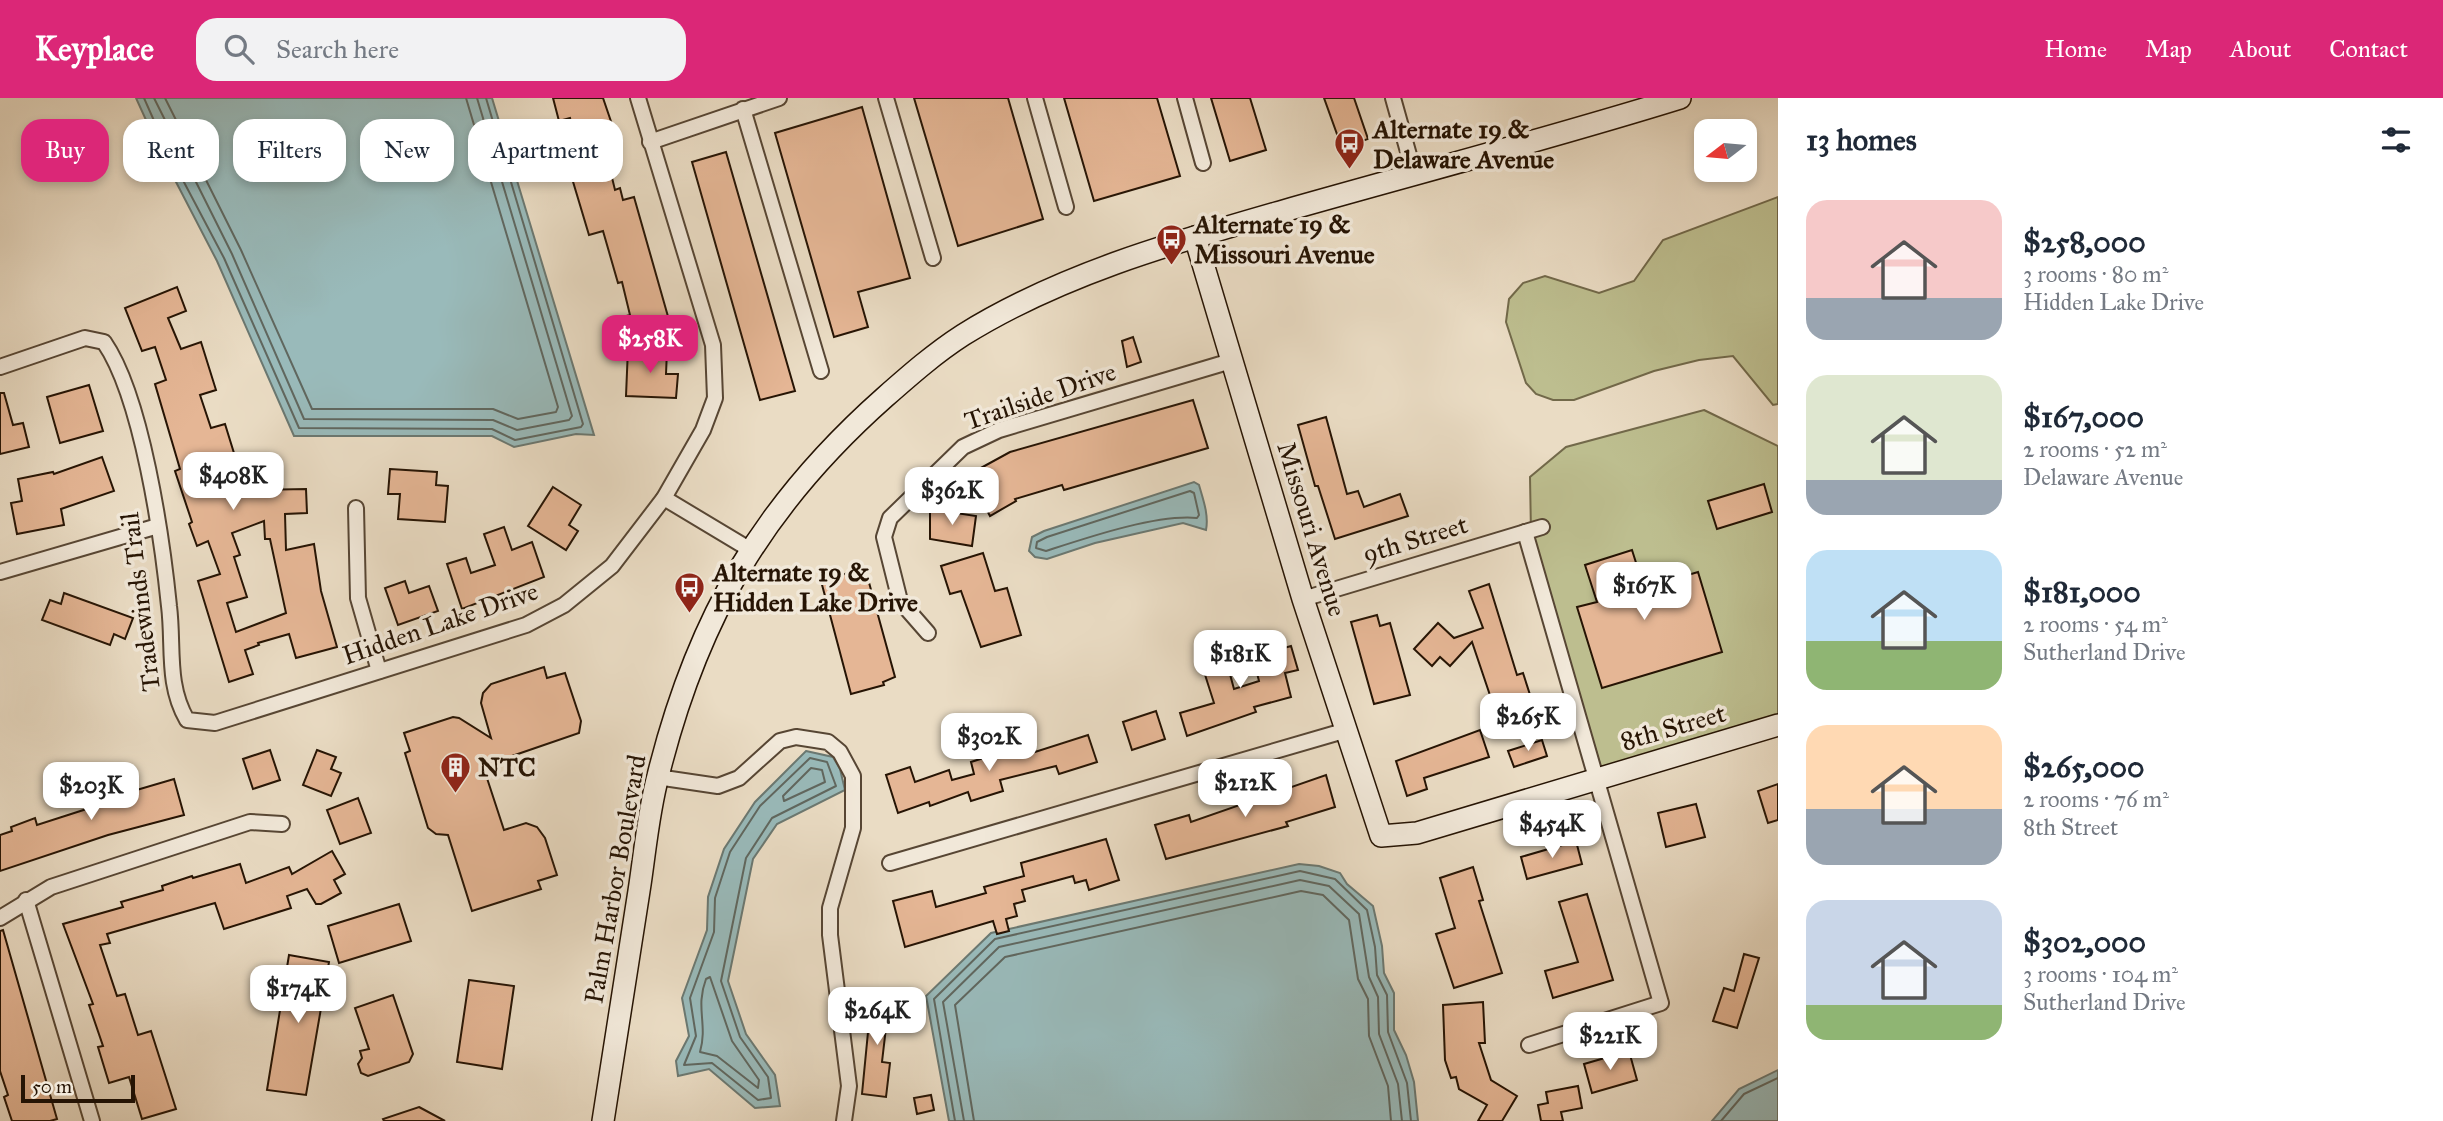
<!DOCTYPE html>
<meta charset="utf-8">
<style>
body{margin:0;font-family:"IM FELL Great Primer",serif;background:#f2f2f3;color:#1f2937;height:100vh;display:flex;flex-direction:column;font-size:26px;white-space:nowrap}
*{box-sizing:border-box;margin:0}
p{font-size:23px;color:#747a83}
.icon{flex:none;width:38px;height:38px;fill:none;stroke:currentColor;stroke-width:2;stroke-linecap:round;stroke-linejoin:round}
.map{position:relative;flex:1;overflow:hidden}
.drawer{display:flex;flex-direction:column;background:#fff;width:665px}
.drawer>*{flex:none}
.hud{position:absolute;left:21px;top:21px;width:665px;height:63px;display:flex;gap:14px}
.needle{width:46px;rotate:254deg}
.controls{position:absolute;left:1694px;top:21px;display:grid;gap:14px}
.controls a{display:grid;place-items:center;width:63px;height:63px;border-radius:14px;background:#fff;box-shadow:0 4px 10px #0003;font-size:35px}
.scale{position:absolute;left:21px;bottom:18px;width:114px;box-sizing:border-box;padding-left:7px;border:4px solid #261404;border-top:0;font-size:19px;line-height:24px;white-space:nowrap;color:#261404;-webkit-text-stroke:5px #f1e8d9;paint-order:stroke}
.price{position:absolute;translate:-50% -60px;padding:0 16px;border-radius:14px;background:#fff;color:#222;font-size:23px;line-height:46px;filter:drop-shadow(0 2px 4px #0008)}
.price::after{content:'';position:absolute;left:50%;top:42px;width:21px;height:16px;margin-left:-10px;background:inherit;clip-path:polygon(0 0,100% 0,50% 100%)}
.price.on{background:#db2777;color:#fff}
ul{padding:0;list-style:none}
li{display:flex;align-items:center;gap:21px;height:175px;padding:0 28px}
li span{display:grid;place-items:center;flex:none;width:196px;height:140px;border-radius:21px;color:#555}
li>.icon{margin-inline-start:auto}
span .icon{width:84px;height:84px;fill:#fffc;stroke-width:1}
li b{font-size:30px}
h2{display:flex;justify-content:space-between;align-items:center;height:84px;padding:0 28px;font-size:30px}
.chip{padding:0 24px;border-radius:21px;background:#fff;box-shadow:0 4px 10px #0003;font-size:24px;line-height:63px}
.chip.on{background:#db2777;color:#fff}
header{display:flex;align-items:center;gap:42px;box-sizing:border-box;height:98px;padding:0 35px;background:#db2777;color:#fff}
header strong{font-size:33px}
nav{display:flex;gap:38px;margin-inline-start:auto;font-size:24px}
.search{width:490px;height:63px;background:#f2f2f3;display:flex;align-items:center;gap:18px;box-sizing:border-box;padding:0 24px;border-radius:21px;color:#747a83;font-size:26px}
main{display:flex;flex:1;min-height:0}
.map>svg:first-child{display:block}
.green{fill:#bdbe8f;stroke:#72694a;stroke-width:2}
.water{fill:#99baba;stroke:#6b7871;stroke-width:2}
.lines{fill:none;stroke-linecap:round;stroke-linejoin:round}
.shore{stroke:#60675f;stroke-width:2}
.building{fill:#e5b695;stroke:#261404;stroke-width:2;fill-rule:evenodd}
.street-casing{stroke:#574634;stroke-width:18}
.secondary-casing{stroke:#261404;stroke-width:24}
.street{stroke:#f1e8d9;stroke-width:14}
.secondary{stroke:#f1e8d9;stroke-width:21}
.labels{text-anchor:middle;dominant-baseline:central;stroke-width:7;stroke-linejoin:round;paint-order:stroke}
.poi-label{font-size:26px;font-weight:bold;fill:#261404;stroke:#f1e8d9;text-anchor:start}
.street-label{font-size:26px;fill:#261404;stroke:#f1e8d9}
</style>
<header>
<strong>Keyplace</strong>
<div class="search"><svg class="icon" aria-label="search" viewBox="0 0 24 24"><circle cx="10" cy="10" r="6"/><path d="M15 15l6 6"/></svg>Search here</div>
<nav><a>Home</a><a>Map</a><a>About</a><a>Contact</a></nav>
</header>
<main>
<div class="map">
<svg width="1778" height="1023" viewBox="0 0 1778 1023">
<rect width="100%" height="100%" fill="#eadcc4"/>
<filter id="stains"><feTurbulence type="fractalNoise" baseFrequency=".00286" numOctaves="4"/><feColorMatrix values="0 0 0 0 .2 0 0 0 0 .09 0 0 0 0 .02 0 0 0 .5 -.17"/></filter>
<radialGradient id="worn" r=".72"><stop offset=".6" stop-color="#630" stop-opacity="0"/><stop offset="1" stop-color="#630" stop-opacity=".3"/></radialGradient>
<!-- green -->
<g class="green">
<polygon points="1778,99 1778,306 1773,307 1733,258 1699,262 1654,273 1574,302 1553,302 1536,296 1526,285 1506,224 1509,201 1523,185 1545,178 1599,195 1634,183 1663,142"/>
<polygon points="1704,312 1778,348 1778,623 1602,673 1531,435 1530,379 1566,349"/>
</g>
<!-- water -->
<g class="water">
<polygon points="136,0 492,0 594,337 576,336 514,349 492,338 294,338 217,163 161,55"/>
<path d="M 1194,384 L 1199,387 C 1203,401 1209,417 1206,432 L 1183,425 L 1095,445 L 1047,461 L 1035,459 L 1029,453 L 1032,439 L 1044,433 Z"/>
<polygon points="806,653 833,659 840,671 845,692 777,726 753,761 735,849 728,883 746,936 775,977 780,1008 755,1010 709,971 678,978 676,963 689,938 682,900 707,832 708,799 724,751 755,704"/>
<polygon points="1299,766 1319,768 1340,775 1347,786 1373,808 1382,848 1384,875 1394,895 1394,932 1406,957 1414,984 1418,1023 949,1023 926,898 991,835"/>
<polygon points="1778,972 1778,1023 1712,1023 1739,991"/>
</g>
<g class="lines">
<!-- shore -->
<g class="shore">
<polyline points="144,0 167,52 224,160 299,330 492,331 515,342 581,329 583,326 486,0"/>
<polyline points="154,0 232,156 304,321 493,322 517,332 569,322 572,318 477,0"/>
<polyline points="165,0 241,152 312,311 493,311 518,321 556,314 558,309 466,0"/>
<path d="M 1190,393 L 1194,395 L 1199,417 L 1197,420 C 1156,416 1086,440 1046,453 L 1036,450 L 1037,444 L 1047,439 Z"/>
<polygon points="810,660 827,664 836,688 772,720 746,760 721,883 740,939 768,979 771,1000 758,1002 712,965 684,967 696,938 690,900 714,834 715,800 730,754 760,708"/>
<polygon points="811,670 822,672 825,684 784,703 783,698"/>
<path d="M 710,879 L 732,943 L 759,982 L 758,990 L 717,958 L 700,954 C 708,926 695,910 706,881 Z"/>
<polyline points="955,1023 934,901 995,841 1300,773 1335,781 1367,812 1375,849 1377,877 1387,897 1388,934 1407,985 1411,1023"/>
<polyline points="964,1023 943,904 999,849 1300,782 1329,788 1359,816 1369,879 1378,899 1379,936 1398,986 1402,1023"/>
<polyline points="974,1023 955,907 1005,859 1301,793 1323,797 1349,822 1358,881 1368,901 1369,938 1388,988 1391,1023"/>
<polyline points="1721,1023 1744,996 1778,980"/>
</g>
</g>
<!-- building -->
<g class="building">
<polygon points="553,0 603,0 618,44 604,47 615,92 620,90 623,102 634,99 671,229 624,241 619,220 630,217 622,184 618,185 603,133 589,137 565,57 578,54 570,20 559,23"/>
<polygon points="914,0 1008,0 1043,121 958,148"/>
<polygon points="1064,0 1157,0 1180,78 1094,103"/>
<polygon points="1211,0 1250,0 1266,52 1230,63"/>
<polygon points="1324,0 1354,0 1368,41 1342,50"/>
<polygon points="862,9 910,180 858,194 868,229 834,239 775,35"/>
<polygon points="726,54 795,293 760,302 692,64"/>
<path d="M 177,189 L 186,213 L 168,220 L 181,251 L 201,244 L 216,292 L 200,297 L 211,330 L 225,326 L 238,368 L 245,366 L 253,392 L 306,391 L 307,415 L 285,416 L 286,452 L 314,446 L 321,493 L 337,549 L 296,560 L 289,536 L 258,545 L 259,547 L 245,552 L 253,576 L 229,584 L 198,483 L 220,476 L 208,443 L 197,448 L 189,426 L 192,424 L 175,373 L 180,371 L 155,286 L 166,282 L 155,249 L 142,253 L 125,210 ZM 264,423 L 265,441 L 270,441 L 286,515 L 236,534 L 227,505 L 247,499 L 234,459 L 240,457 L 232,435 Z"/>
<polygon points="1133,239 1141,264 1127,269 1122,243"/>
<polygon points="628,250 667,252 666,276 678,276 676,300 626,298"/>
<polygon points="89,287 103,333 60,345 47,299"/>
<polygon points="0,295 4,295 13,327 23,325 29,349 0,356"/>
<polygon points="1193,302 1208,350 1064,392 1062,387 1015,401 1016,403 990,418 968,377 1010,354"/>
<polygon points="1326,319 1347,396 1358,393 1364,409 1400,396 1408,418 1335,441 1318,388 1315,388 1298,327"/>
<polygon points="102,359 114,393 61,411 64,427 17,436 11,405 22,403 18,381 53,374 54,376"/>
<polygon points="390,371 437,374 436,387 448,388 445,424 398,421 400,396 388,396"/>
<polygon points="1764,386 1772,414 1717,431 1708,403"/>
<polygon points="553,389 581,407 569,427 578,433 566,452 528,428"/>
<polygon points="930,411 976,418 972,448 930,441"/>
<polygon points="504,429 512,452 532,444 544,479 462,511 447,466 466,460 471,475 495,467 484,436"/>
<polygon points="1632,452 1644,490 1698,474 1722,554 1602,590 1577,509 1597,504 1585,467"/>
<polygon points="983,455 995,493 1007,490 1021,537 981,549 961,493 950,496 941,468"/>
<polygon points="865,470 895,579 883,584 884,587 851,596 821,483"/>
<polygon points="405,483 409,495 429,488 438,513 398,527 385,490"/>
<polygon points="1489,486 1517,577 1523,575 1532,603 1496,615 1472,544 1450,568 1440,559 1432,568 1414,551 1438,525 1454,540 1483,530 1469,493"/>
<polygon points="64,495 133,520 125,541 114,536 110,547 42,522 50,502 61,506"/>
<polygon points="1377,517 1380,528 1390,525 1410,597 1374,606 1351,524"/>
<polygon points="1291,548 1298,572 1285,575 1291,599 1254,609 1256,614 1187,638 1180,615 1214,605 1200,561 1224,554 1234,591 1259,583 1253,559"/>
<polygon points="544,569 547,580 565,575 581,623 579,635 483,668 504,732 526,725 537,729 545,740 557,777 538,783 541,791 472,813 448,737 436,736 428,730 405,655 410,653 404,635 453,619 459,620 491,640 481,605 483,595 491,586"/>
<polygon points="1156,613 1165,641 1132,652 1123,624"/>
<polygon points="1480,632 1489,659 1424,680 1427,691 1407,698 1396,663"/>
<polygon points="1088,637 1097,664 1059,676 1056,668 1000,682 1003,693 971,703 968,694 930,708 929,704 898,715 886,677 910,669 915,684 949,672 952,682 974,676 971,664 1002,654 1001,651 1032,643 1035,654"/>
<polygon points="1542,642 1547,658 1514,669 1508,653"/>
<polygon points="270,652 280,682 253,691 243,661"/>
<polygon points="317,652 336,659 331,671 341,675 331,698 303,687"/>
<polygon points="1326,677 1335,709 1286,724 1288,728 1166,761 1155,727 1189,717 1191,724"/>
<polygon points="174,681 184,717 108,737 0,773 0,737 12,733 11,729 35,720 37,727 99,707 95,691 119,684 123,696"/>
<polygon points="1778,686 1778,722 1768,725 1758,693"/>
<polygon points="358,700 371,735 340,746 327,712"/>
<polygon points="1696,706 1705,739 1666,749 1658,715"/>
<polygon points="1106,741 1119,782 1089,792 1086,782 1075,785 1073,778 1022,792 1025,803 1014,806 1017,818 1006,821 1009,833 997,836 993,823 905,849 893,803 932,793 936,809 986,795 984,789 1024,778 1021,765"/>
<polygon points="1576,743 1582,766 1527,781 1521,759"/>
<polygon points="332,753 345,776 334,782 341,795 321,806 316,806 307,791 287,798 291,810 224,831 215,805 107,836 110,845 100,847 117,898 125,896 138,937 151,933 176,1011 142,1021 129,979 109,985 98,949 103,948 89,907 93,906 63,826 123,809 121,804 163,792 162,788 192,778 193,780 240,766 246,785 289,769 292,776"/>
<polygon points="1473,769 1483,802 1479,803 1502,875 1454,890 1436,836 1455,830 1440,780"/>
<polygon points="1587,796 1613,882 1553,900 1545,873 1578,864 1559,804"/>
<polygon points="399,806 411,843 339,865 328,828"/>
<polygon points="3,832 57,1021 50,1023 12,1023 4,999 8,997 0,973 0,833"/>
<polygon points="1744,856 1759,860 1737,930 1713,923 1724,890 1734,893"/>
<polygon points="289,857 329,864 306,997 267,992"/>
<polygon points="469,882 514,888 502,971 457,964"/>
<polygon points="872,893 890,895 882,964 890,965 886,999 862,996"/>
<polygon points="393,897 413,956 409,964 368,978 361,975 358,966 362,960 360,953 369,951 355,910"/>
<polygon points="1483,904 1485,945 1479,945 1491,982 1517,998 1502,1023 1478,1023 1487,1007 1459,991 1456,979 1451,980 1445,962 1443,907"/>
<polygon points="1629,953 1637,982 1592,995 1584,966"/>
<polygon points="1578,988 1582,1010 1561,1014 1563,1023 1541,1023 1538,1007 1548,1005 1546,994"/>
<polygon points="931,997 934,1012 917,1016 914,1000"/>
<polygon points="419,1009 445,1023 384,1023 383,1021"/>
</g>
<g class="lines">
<defs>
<g id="street">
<polyline points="886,0 933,160"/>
<polyline points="1035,0 1066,109"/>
<polyline points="1185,0 1203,65"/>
<polyline points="1393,0 1414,75"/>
<polyline points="743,11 821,273"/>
<polyline points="650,44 779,0"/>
<path d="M 0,269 L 85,240 L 104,244 C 142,299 162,439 169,508 C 174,548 166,586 187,622 L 215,625 L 526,527 L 564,507 L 612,468 L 664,400 L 703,332 L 715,300 L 713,247 L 638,0"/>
<polyline points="664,400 749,451"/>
<polyline points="356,410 358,500 379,573"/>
<polyline points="1525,434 1661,905 1529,947"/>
<polyline points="0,474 158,428"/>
<polyline points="1303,501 1542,429"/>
<polyline points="928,535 900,503 884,439 890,420 963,349 999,332 1231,263"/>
<polyline points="657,679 718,688 739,680 780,643 796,639 828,644 840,654 853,678 853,730 830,810 830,837 849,988 844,1023"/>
<polyline points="890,765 1347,632"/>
<polyline points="26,802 92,1023"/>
<polyline points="0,820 51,789 250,724 282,726"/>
</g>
<g id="secondary">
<polyline points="1195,139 1303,501 1381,738 1417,735 1778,627"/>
<path d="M 603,1023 C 615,946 627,870 639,793 C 645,755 648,715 658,678 C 697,520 763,407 885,299 C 910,277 935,255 963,237 C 1059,177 1172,145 1280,114 C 1413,76 1548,41 1680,0"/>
</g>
</defs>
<!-- street casing -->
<use href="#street" class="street-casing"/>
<!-- secondary casing -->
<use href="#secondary" class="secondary-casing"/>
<!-- street -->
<use href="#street" class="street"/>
<!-- secondary -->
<use href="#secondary" class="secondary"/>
</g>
<!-- icons -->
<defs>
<symbol id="bus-pin" viewBox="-11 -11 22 30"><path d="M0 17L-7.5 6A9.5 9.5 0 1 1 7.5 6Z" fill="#8f2418" stroke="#f1e8d9"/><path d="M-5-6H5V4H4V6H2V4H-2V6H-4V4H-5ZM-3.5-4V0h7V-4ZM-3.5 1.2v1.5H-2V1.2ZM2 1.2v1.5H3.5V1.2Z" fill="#fff"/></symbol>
<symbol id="building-pin" viewBox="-11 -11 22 30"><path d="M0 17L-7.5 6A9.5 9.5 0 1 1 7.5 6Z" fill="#8f2418" stroke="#f1e8d9"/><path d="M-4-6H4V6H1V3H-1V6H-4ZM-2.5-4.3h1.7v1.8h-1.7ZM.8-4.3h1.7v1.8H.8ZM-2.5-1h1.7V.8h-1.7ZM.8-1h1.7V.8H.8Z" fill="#fff"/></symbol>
</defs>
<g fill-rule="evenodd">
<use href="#bus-pin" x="1332" y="28" width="35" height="47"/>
<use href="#bus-pin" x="1154" y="124" width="35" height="47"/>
<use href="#bus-pin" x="672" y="472" width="35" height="47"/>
<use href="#building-pin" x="438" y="652" width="35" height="47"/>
</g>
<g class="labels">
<!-- poi labels -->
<g class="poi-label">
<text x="1373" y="31">Alternate 19 &amp;<tspan x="1373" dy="30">Delaware Avenue</tspan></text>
<text x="1194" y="126">Alternate 19 &amp;<tspan x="1194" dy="30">Missouri Avenue</tspan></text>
<text x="713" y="474">Alternate 19 &amp;<tspan x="713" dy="30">Hidden Lake Drive</tspan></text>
<text x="478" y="669">NTC</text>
</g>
<!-- street labels -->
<g class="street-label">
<text transform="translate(1040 298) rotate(-19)">Trailside Drive</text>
<text transform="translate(1312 431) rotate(73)">Missouri Avenue</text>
<text transform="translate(1415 441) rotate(-17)">9th Street</text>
<text transform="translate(140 504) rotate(-97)">Tradewinds Trail</text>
<text transform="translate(440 525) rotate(-19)">Hidden Lake Drive</text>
<text transform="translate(1673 629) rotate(-16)">8th Street</text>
<text transform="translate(615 781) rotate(-80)">Palm Harbor Boulevard</text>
</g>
</g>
<rect width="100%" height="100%" filter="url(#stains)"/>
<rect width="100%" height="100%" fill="url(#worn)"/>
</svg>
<div class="controls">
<a><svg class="needle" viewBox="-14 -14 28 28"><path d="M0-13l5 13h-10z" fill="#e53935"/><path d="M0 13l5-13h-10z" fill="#747a83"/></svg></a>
</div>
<div class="scale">50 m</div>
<b class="price on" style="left:650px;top:277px">$258K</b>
<b class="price" style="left:233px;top:414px">$408K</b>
<b class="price" style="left:952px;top:429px">$362K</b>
<b class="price" style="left:1644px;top:524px">$167K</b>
<b class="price" style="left:1240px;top:592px">$181K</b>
<b class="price" style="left:1528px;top:655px">$265K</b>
<b class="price" style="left:989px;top:675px">$302K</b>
<b class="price" style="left:1245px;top:721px">$212K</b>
<b class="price" style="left:91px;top:724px">$203K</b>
<b class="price" style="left:1552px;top:762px">$454K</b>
<b class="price" style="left:298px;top:927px">$174K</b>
<b class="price" style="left:877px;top:949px">$264K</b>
<b class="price" style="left:1610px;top:974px">$221K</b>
<div class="hud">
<a class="chip on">Buy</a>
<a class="chip">Rent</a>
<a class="chip">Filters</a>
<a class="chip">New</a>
<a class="chip">Apartment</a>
</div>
</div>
<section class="drawer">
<h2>13 homes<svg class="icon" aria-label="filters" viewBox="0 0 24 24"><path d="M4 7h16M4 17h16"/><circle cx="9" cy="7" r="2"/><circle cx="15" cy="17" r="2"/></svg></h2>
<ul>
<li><span style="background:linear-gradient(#f6c9c9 70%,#9aa5b1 0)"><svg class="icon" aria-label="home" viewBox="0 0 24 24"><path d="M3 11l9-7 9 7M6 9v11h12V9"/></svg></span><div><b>$258,000</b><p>3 rooms · 80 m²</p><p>Hidden Lake Drive</p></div></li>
<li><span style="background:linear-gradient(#dfe7d0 75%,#9aa5b1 0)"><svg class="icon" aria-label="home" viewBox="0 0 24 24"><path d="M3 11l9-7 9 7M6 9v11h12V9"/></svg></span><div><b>$167,000</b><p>2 rooms · 52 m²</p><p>Delaware Avenue</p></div></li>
<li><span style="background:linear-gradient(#bfe0f5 65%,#8fb573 0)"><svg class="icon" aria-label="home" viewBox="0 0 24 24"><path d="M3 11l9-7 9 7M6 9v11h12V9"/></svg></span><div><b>$181,000</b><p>2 rooms · 54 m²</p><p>Sutherland Drive</p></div></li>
<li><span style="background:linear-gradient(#ffd9b3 60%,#9aa5b1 0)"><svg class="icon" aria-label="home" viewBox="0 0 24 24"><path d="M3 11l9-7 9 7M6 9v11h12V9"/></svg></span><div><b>$265,000</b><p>2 rooms · 76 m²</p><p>8th Street</p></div></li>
<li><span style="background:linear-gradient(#c9d6e8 75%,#8fb573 0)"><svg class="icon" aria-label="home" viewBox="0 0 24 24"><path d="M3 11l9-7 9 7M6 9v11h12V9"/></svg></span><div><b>$302,000</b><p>3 rooms · 104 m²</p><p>Sutherland Drive</p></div></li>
</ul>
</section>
</main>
